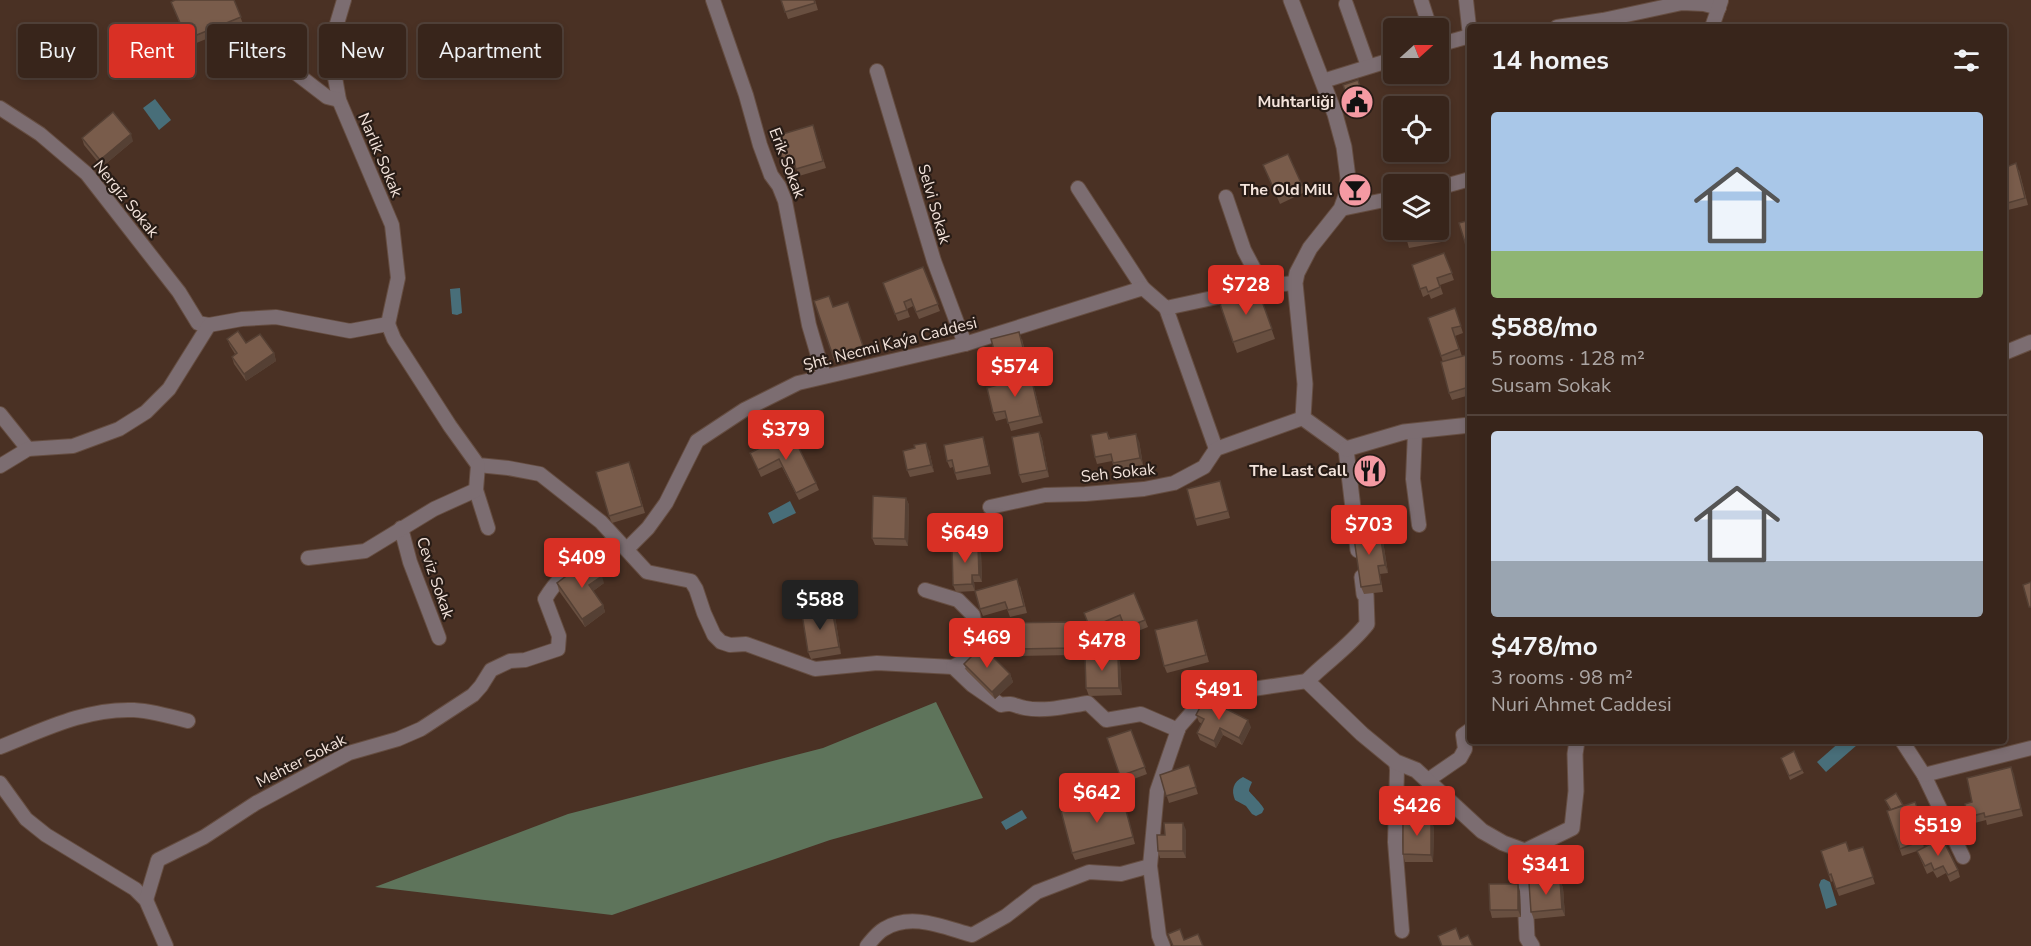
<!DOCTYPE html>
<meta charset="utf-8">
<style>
body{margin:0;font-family:"Nunito Sans",sans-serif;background:#433128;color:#f1f3f6;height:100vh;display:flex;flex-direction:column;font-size:22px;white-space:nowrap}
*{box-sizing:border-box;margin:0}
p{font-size:20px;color:#aba5a3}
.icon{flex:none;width:33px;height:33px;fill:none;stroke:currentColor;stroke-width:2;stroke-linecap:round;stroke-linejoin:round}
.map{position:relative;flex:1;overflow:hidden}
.details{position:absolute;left:1467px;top:24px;width:540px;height:720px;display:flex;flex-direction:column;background:#38251b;border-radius:6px;box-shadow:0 3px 9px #0003,0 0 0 2px #52423a}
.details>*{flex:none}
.guide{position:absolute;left:18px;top:24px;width:570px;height:54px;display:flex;gap:12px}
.needle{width:39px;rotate:69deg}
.tools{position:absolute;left:1383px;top:18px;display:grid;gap:12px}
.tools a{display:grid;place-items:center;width:66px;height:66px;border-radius:6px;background:#38251b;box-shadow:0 3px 9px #0003,0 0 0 2px #52423a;font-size:30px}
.price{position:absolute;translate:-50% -51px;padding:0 14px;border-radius:6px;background:#d93025;color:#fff;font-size:20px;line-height:39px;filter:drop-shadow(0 2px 3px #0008)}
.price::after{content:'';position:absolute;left:50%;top:36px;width:18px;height:14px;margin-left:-9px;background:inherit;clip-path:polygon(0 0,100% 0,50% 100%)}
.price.current{background:#222;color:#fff}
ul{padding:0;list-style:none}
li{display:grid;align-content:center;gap:12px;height:318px;padding:0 24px}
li+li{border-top:2px solid #52423a}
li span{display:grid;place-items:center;height:186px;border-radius:6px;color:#555}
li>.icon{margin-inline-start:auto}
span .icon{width:108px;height:108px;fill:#fffc;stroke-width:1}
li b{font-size:26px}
h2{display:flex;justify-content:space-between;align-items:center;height:72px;padding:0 24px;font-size:26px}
.pill{padding:0 21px;border-radius:6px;background:#38251b;box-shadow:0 3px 9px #0003,0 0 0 2px #52423a;font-size:21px;line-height:54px}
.pill.current{background:#d93025;color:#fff}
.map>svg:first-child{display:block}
.forest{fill:#5e745b}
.water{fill:#486e79}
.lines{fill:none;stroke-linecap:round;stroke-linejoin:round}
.minor-casing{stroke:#654d41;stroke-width:16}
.tertiary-casing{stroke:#654d41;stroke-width:17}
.minor{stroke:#7c6d71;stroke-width:14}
.tertiary{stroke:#7c6d71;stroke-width:15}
.wall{fill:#684f40}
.shaded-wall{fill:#554034}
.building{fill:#795c4b;stroke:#554034;stroke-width:1.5}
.labels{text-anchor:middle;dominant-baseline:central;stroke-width:4.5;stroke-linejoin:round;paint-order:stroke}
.poi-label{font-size:16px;font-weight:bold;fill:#f3e3db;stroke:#281c16;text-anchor:end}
.street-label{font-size:16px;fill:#f3e3db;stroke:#281c16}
</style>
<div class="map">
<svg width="2031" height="946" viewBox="0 0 2031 946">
<rect width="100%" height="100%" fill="#4a3124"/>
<!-- forest -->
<polygon class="forest" points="936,702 983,798 830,840 612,915 375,887 568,814 823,748"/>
<!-- water -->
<g class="water">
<polygon points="155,99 171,120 159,130 143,108"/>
<polygon points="460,288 462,313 457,315 452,314 450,289"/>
<polygon points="790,501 796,513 773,524 768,513"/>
<polygon points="1841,741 1854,741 1857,745 1826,772 1817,762"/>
<path d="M 1243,777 L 1252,782 C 1251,785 1249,788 1249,791 C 1249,792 1262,804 1264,809 L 1262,813 L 1256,816 L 1252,814 L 1246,806 L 1235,800 C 1231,790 1233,782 1243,777 Z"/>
<polygon points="1022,810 1027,818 1006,830 1001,822"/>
<polygon points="1824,879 1830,882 1837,905 1826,909 1819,885 1821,880"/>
</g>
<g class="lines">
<defs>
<g id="minor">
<polyline points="344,0 333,37 333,66 339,100 392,225 398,278 388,324"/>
<polyline points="713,0 746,95 760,145 771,175 779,186 785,201 809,325 824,376"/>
<polyline points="1421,0 1430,28"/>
<polyline points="1466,0 1470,36"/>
<polyline points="1346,4 1368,66"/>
<polyline points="1557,27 1603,20 1682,3 1704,4 1719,8"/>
<polyline points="1712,27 1721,1"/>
<polyline points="1438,45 1470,36"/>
<polyline points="267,51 327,97 339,100"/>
<polyline points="877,71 934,261 965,344"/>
<polyline points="1323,81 1394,59"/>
<polyline points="0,108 40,134 87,174 179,292 198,323 209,325"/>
<polyline points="1078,188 1143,288"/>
<polyline points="1438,188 1470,179"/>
<polyline points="1226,197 1244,250 1264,288"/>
<polyline points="1341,209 1394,198"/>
<polyline points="1166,308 1216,449"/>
<polyline points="388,324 394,339 450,426 478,465 508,468 540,474 601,522 647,572 691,581 696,589 704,613 714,635 721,642 730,645 746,644 815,669 877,663 953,667 964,661 975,647 977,636 973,615 958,600 925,590"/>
<polyline points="2004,353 2031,342"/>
<polyline points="0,414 28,449"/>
<polyline points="1415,432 1413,479 1419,525"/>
<polyline points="0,466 28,449 73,446 119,429 146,412 169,389 209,325 242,319 276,317 350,331 388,324"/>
<polyline points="476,490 488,528"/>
<polyline points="990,507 1045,495 1085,494 1144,489 1174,483 1204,467 1216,449 1303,418"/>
<polyline points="401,528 410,562 439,638"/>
<polyline points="627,549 648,528 666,503 697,441 744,410 798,383 965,344 1143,288 1166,308 1273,285 1295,283"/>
<polyline points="308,558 365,551 434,509 476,490 478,465"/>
<path d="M 953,667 L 972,685 L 1001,705 C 1013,702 1014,706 1025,708 C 1045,712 1068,706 1088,703 L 1106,720 L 1141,714 L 1178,730"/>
<polyline points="1902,741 1924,775 1963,857"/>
<path d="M 0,747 C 43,730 86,708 134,710 C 152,711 170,716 188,721"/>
<polyline points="1396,762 1397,770 1395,842 1402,931"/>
<polyline points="1924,775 2031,748"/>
<polyline points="1428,780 1460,758 1465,749 1463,735 1470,730"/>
<polyline points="0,783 26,819 46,835 135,889 146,900 166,946"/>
<path d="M 146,900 L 158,860 L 204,837 L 256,803 L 349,753 L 398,739 L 421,729 L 473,695 L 481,686 L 491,670 L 510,661 L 525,660 L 558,649 L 559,636 L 545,599 C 561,573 570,572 594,557 C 602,552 609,544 615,538"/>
<path d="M 867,946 C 872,940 877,933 884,929 C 911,912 943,927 972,935 L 1006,916 L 1037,892 L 1089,872 L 1121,874 L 1150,866"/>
<polyline points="1163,946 1159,936 1150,866 1157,791 1179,727 1201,702 1246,690 1307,681"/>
</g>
<g id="tertiary">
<polyline points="1291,0 1335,114 1344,147 1348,178 1347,193 1341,209 1310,248 1297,273 1295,283 1305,384 1303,418 1346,449"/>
<polyline points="1346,449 1358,550"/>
<polyline points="1346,449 1404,432 1470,425"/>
<path d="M 1362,577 L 1364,594 L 1366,595 L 1367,624 C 1350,646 1327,661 1307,681 L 1362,734 L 1396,762 L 1416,770 L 1482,831 L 1503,843 L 1525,851 L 1572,828 L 1576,791 L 1575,754 L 1577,741"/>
<polyline points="1525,851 1524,874 1527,938 1532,946"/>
</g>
</defs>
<!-- minor casing -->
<use href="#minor" class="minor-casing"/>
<!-- tertiary casing -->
<use href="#tertiary" class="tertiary-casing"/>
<!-- minor -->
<use href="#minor" class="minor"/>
<!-- tertiary -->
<use href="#tertiary" class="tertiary"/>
</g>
<!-- wall -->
<g class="wall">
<polygon points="234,0 243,24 189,46 171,2"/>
<polygon points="781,0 815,0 818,10 788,19"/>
<polygon points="1358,80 1369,112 1354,117 1343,85"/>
<polygon points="813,125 826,168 799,176 795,165 786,168 783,161"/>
<polygon points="82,138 133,141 102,167 84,145"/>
<polygon points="1263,165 1302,185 1305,192 1280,204"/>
<polygon points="2004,168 2019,170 2028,205 2004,211"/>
<polygon points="1440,203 1447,241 1409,248 1407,241"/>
<polygon points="1444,253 1454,280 1440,285 1443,294 1431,299 1429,294 1423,297 1412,265"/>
<polygon points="923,267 940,311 919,319 913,306 907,309 910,317 898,321 883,283"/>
<polygon points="1258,290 1275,339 1237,353 1220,304"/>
<polygon points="814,301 833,307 848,302 865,353 835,363"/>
<polygon points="1455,308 1463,333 1455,336 1462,356 1470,354 1470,383 1469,383 1470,388 1470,395 1452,400 1449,393 1443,362 1428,318"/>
<polygon points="227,339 246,343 274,353 276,361 246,381 234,364 232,357 235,354 230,346"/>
<polygon points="1022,339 1043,423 1011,431 1007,418 996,421 993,413 1001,384 1001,382 989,385 987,378 994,350"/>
<polygon points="791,432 816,483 819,490 799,500 782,467 761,477 750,453"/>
<polygon points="1039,432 1042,439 1049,477 1022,483 1019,475"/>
<polygon points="1107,432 1110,438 1139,441 1143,465 1115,470 1112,461 1097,464 1095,457"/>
<polygon points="983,437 985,444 991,474 957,480 953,467 950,468 947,461"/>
<polygon points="929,450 934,472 910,477 907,470"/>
<polygon points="632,469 645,513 612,523 609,516"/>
<polygon points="1220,481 1230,518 1197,526 1195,519"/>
<polygon points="906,498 909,505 908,546 875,545 872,538"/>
<polygon points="1376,535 1383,541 1388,573 1380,574 1383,592 1364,594 1361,587"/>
<polygon points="981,553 982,582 974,582 975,591 956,592 953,585"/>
<polygon points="557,583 604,583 593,591 603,605 605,612 585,627 559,591"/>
<polygon points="1020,586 1027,613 1010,617 1007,609 983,616 980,609"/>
<polygon points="1134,593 1148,627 1128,635 1123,622 1092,635 1084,613"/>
<polygon points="835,616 841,654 811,659 808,652"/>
<polygon points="1197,620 1209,662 1167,673 1164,666"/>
<polygon points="1072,622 1075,629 1075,655 1010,656 1008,649"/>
<polygon points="1118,656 1120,663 1122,695 1089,696 1086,688"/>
<polygon points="964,664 1010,674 1013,682 995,699 967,671"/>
<polygon points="1196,715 1251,727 1242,745 1223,735 1216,748 1200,740 1197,733 1202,724 1199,722"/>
<polygon points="1131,730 1147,774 1123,783 1107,738"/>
<polygon points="1781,758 1802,770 1804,773 1790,780"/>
<polygon points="1189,765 1198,794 1169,803 1160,775"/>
<polygon points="2011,767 2023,816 1987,825 1986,820 1971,824 1968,817 1972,802"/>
<polygon points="1896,793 1904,806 1915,802 1924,828 1918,830 1924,847 1958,870 1960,877 1950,882 1946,873 1937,878 1933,871 1927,874 1917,851 1902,856 1887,811 1890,810 1885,800"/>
<polygon points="1124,802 1135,844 1075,860 1072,853"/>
<polygon points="1431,820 1434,828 1433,862 1405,862 1403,854"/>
<polygon points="1186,830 1186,858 1160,858 1158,851"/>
<polygon points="1863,847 1875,884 1839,896 1833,881 1831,882 1821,851 1850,851"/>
<polygon points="1560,880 1563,888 1565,916 1534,919 1531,912"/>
<polygon points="1520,891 1521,917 1492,918 1490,910"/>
</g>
<!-- shaded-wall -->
<g class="shaded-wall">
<polygon points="131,134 133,141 102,167 100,160"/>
<polygon points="1438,200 1440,203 1447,241 1444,234"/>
<polygon points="1019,332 1032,379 1043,423 1040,416"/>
<polygon points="274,353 276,361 246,381 244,374"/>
<polygon points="1039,432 1042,439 1049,477 1047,470"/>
<polygon points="1136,434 1139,441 1143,465 1140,458"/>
<polygon points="926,443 929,450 934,472 931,465"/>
<polygon points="906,498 909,505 908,546 905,539"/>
<polygon points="1380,534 1383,541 1388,573 1385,565"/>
<polygon points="978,546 981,553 982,582 979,575"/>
<polygon points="972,575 974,582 975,591 972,584"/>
<polygon points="602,576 604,583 592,592 589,585"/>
<polygon points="603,605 605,612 585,627 582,619"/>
<polygon points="832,609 835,616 841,654 839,647"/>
<polygon points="1072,622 1075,629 1075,655 1073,648"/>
<polygon points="1118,656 1120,663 1122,695 1119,688"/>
<polygon points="1010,674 1013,682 995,699 992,692"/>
<polygon points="1248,720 1251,727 1242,745 1239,738"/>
<polygon points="1220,728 1223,735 1216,748 1214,741"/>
<polygon points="2011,767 2014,774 2023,816 2021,809"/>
<polygon points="1431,820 1434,828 1433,862 1431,855"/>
<polygon points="1183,823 1186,830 1186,858 1183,851"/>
<polygon points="1560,880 1563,888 1565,916 1562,909"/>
<polygon points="1518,884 1520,891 1521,917 1518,910"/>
</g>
<!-- building -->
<g class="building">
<polygon points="175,0 234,0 241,17 187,39 171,2"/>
<polygon points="781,0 814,0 815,3 785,12"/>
<polygon points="1358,80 1366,105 1352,110 1343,85"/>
<polygon points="113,112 131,134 100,160 82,138"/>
<polygon points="813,125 823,161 796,169 793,158 783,161 776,136"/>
<polygon points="1288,154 1302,185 1277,196 1263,165"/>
<polygon points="2016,163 2025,198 2004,204 2004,168"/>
<polygon points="1438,203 1444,234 1407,241 1405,230 1438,230"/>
<polygon points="1470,220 1470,252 1468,252 1459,223"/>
<polygon points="1444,253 1452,273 1437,278 1440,287 1428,292 1426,287 1420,289 1412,265"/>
<polygon points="923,267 938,304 916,312 911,299 904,302 907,310 895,314 883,283"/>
<polygon points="1258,290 1272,329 1233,342 1220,304"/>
<polygon points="829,296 833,307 848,302 863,346 833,356 814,301"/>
<polygon points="1455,308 1461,326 1452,328 1459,349 1441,356 1428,318"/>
<polygon points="238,331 246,343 260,334 274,353 244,374 232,357 237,353 227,339"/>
<polygon points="1019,332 1028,367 987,378 981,354 994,350 991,339"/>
<polygon points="1470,354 1470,375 1466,376 1469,387 1449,393 1441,362"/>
<polygon points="1030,372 1040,416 1008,423 1005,411 993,413 987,388 1001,384 1000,379"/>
<polygon points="791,432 816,483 796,493 779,459 758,470 750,453"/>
<polygon points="1039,432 1047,470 1019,475 1012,437"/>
<polygon points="1107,432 1109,439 1136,434 1140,458 1113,463 1111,454 1095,457 1091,435"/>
<polygon points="983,437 989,466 955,473 952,460 947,461 944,445"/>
<polygon points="926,443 931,465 907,470 903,451 915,448 914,445"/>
<polygon points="629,462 642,506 609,516 596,472"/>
<polygon points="1220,481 1228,511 1195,519 1187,489"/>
<polygon points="873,496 906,498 905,539 872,538"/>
<polygon points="1373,528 1374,535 1380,534 1385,565 1378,566 1381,584 1361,587 1353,531"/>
<polygon points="978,546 979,575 972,575 972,584 953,585 952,547"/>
<polygon points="589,559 602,576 589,585 603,605 582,619 557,583"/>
<polygon points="1017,579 1024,606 1008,610 1005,602 980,609 975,591"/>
<polygon points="2031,582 2031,607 2029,607 2023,585"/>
<polygon points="1134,593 1145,620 1125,628 1120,615 1090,628 1084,613"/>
<polygon points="832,609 839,647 808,652 802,614"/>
<polygon points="1197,620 1206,655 1164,666 1155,630"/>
<polygon points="1072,622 1073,648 1008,649 1007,623"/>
<polygon points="982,646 1010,674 992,692 964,664"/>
<polygon points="1118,656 1119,688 1086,688 1085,657"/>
<polygon points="1205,698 1248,720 1239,738 1220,728 1214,741 1197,733 1204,719 1196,715"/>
<polygon points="1131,730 1145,767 1120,776 1107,738"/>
<polygon points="1794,751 1802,770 1789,776 1781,758"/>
<polygon points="1189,765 1196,787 1166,796 1160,775"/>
<polygon points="2011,767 2021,809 1985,817 1984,813 1968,817 1965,804 1972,802 1967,778"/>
<polygon points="1896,793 1903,805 1891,810 1885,800"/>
<polygon points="1122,795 1133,837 1072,853 1061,811"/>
<polygon points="1915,802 1922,820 1915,823 1921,841 1900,849 1887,811"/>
<polygon points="1403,820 1431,820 1431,855 1403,854"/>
<polygon points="1164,823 1183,823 1183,851 1158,851 1157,835 1165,835"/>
<polygon points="1942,838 1958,870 1948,875 1943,866 1934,870 1931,863 1925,866 1917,851"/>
<polygon points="1846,842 1849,851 1863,847 1873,877 1836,889 1831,874 1829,875 1821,851"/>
<polygon points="1560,880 1562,909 1531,912 1529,883"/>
<polygon points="1489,884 1518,884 1518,910 1490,910"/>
<polygon points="1456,928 1460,939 1468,935 1473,946 1442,946 1438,936"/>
<polygon points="1180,929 1184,940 1198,934 1203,946 1173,946 1168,934"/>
</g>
<!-- icons -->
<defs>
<symbol id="civic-disc" viewBox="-11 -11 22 22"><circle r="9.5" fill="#f49aa3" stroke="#281c16"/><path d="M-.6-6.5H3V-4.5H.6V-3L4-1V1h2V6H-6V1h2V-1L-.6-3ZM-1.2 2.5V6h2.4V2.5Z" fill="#111"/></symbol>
<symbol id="bar-disc" viewBox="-11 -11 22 22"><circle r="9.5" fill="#f49aa3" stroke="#281c16"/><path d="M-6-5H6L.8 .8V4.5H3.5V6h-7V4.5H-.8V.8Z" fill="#111"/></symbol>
<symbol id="restaurant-disc" viewBox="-11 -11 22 22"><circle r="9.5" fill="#f49aa3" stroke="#281c16"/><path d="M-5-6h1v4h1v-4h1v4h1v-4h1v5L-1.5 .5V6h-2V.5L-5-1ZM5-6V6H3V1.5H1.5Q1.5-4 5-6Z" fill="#111"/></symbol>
</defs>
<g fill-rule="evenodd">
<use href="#civic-disc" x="1338" y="83" width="38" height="38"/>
<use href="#bar-disc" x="1336" y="171" width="38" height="38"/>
<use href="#restaurant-disc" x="1351" y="452" width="38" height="38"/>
</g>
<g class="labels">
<!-- poi labels -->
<g class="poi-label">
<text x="1334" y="102">Muhtarliği</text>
<text x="1332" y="190">The Old Mill</text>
<text x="1347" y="471">The Last Call</text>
</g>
<!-- street labels -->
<g class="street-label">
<text transform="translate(380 155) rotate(67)">Narlik Sokak</text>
<text transform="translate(787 163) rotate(69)">Erik Sokak</text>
<text transform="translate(126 199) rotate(51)">Nergiz Sokak</text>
<text transform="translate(934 204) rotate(74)">Selvi Sokak</text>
<text transform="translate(890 344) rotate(-14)">Şht. Necmi Kaýa Caddesi</text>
<text transform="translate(1118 473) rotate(-6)">Seh Sokak</text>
<text transform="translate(435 578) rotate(71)">Ceviz Sokak</text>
<text transform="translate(301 761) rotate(-27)">Mehter Sokak</text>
</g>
</g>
</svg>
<div class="tools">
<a><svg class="needle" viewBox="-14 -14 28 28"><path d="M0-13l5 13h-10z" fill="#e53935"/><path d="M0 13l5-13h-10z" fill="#aba5a3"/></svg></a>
<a><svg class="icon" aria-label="locate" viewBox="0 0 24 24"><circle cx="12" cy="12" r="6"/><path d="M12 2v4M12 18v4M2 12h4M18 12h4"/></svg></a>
<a><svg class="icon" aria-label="layers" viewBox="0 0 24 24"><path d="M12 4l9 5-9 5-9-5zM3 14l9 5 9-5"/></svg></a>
</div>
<b class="price" style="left:1246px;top:316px">$728</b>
<b class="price" style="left:1015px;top:398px">$574</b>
<b class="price" style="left:786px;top:461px">$379</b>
<b class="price" style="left:1369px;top:556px">$703</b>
<b class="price" style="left:965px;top:564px">$649</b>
<b class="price" style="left:582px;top:589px">$409</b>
<b class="price current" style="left:820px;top:631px">$588</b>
<b class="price" style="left:987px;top:669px">$469</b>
<b class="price" style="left:1102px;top:672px">$478</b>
<b class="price" style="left:1219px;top:721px">$491</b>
<b class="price" style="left:1097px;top:824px">$642</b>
<b class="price" style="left:1417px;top:837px">$426</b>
<b class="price" style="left:1938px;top:857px">$519</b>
<b class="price" style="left:1546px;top:896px">$341</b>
<div class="guide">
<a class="pill">Buy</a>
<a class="pill current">Rent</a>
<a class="pill">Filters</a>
<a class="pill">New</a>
<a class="pill">Apartment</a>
</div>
<section class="details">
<h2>14 homes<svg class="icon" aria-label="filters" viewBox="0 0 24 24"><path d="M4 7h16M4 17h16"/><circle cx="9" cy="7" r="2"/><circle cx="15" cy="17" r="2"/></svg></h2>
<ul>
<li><span style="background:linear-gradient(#a9c7e8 75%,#8fb573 0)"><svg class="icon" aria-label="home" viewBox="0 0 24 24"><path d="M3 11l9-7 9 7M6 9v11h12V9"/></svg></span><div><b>$588/mo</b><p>5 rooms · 128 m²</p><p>Susam Sokak</p></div></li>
<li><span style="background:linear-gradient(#c9d6e8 70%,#9aa5b1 0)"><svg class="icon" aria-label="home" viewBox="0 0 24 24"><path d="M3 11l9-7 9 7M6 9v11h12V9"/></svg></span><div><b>$478/mo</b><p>3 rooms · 98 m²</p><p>Nuri Ahmet Caddesi</p></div></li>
</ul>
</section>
</div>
